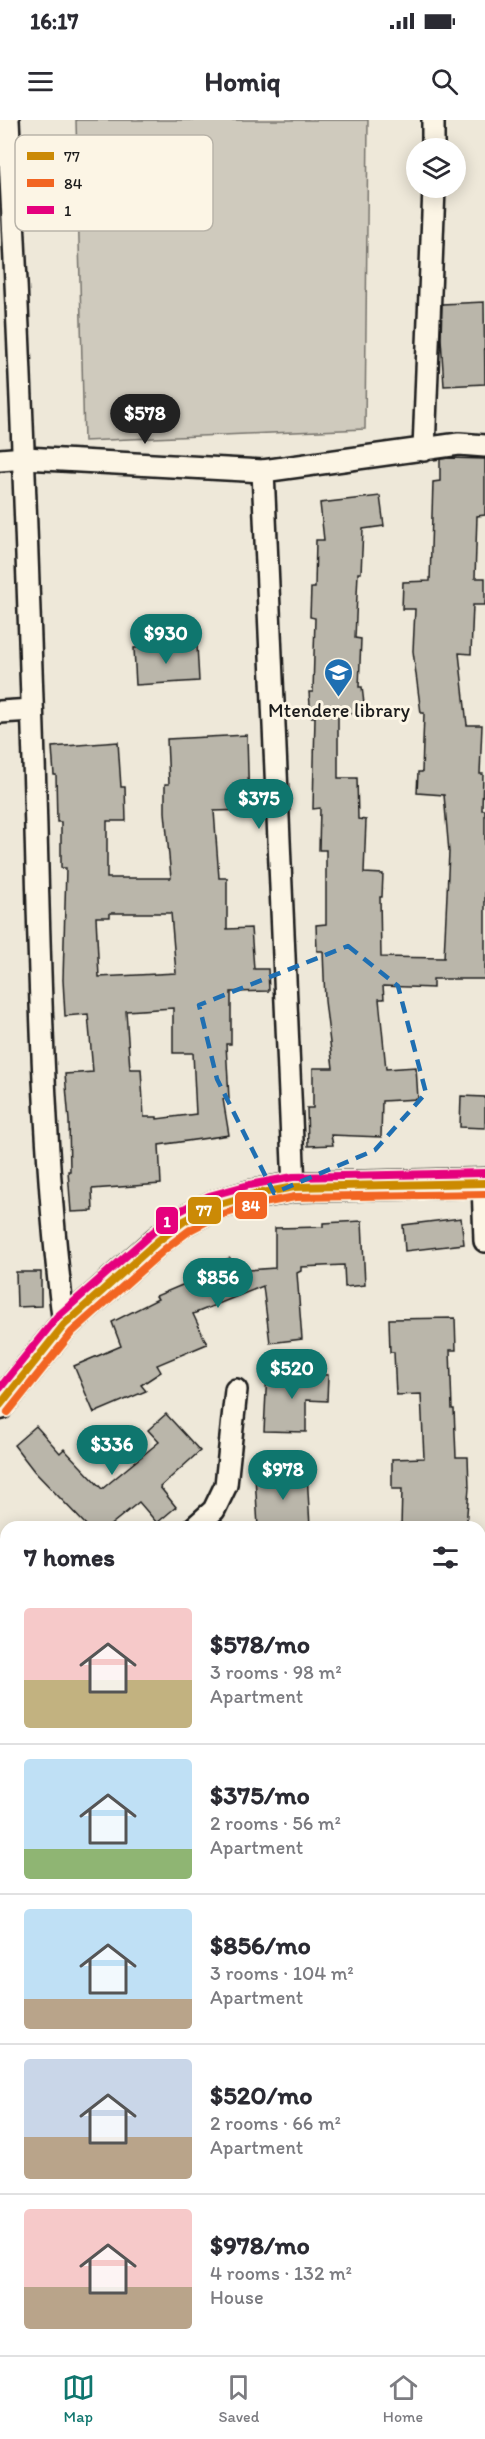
<!DOCTYPE html>
<meta charset="utf-8">
<style>
body{margin:0;font-family:Itim,sans-serif;background:#f2f2f3;color:#2b2b33;height:100vh;display:flex;flex-direction:column;font-size:22px;white-space:nowrap}
*{box-sizing:border-box;margin:0}
p{font-size:20px;color:#7c7c81}
.icon{flex:none;width:33px;height:33px;fill:none;stroke:currentColor;stroke-width:2;stroke-linecap:round;stroke-linejoin:round}
.map{position:relative;flex:1;overflow:hidden}
.panel{position:absolute;left:0px;top:1401px;width:486px;height:834px;display:flex;flex-direction:column;background:#fff;border-radius:18px 18px 0 0;box-shadow:0 3px 15px #0003}
.panel>*{flex:none}
.buttons{position:absolute;left:406px;top:18px;display:grid;gap:12px}
.buttons a{display:grid;place-items:center;width:60px;height:60px;border-radius:50%;background:#fff;box-shadow:0 3px 15px #0003;font-size:30px}
.price{position:absolute;translate:-50% -51px;padding:0 14px;border-radius:21px;background:#0f766e;color:#fff;font-size:20px;line-height:39px;filter:drop-shadow(0 2px 3px #0008)}
.price::after{content:'';position:absolute;left:50%;top:36px;width:18px;height:14px;margin-left:-9px;background:inherit;clip-path:polygon(0 0,100% 0,50% 100%)}
.price.on{background:#222;color:#fff}
ul{padding:0;list-style:none}
li{display:flex;align-items:center;gap:18px;height:150px;padding:0 24px}
li+li{border-top:2px solid #e1e1e2}
li span{display:grid;place-items:center;flex:none;width:168px;height:120px;border-radius:6px;color:#555}
li>.icon{margin-inline-start:auto}
span .icon{width:72px;height:72px;fill:#fffc;stroke-width:1}
li b{font-size:26px}
h2{display:flex;justify-content:space-between;align-items:center;height:72px;padding:0 24px;font-size:26px}
.status{display:flex;justify-content:space-between;align-items:center;height:42px;padding:0 30px;background:#fff;direction:ltr}
.status svg{height:16px;fill:currentColor}
header{display:flex;justify-content:space-between;align-items:center;height:78px;padding:0 24px;background:#fff;font-size:27px;font-weight:800}
.menu{display:flex;justify-content:space-around;align-items:center;height:84px;border-top:2px solid #e1e1e2;background:#fff;font-size:16px;color:#7c7c81}
.menu a{display:grid;justify-items:center;gap:3px}
.menu .on{color:#0f766e}
.map>svg:first-child{display:block}
.built{fill:#ded9cb}
.green{fill:#cfcabd;stroke:#76736c;stroke-width:1.5}
.building{fill:#bab6aa;stroke:#1c1c1c;stroke-width:1.5;fill-rule:evenodd}
.lines{fill:none;stroke-linecap:round;stroke-linejoin:round}
.street-casing{stroke:#1c1c1c;stroke-width:26}
.secondary-casing{stroke:#1c1c1c;stroke-width:33}
.street{stroke:#fcf5e5;stroke-width:21}
.secondary{stroke:#fcf5e5;stroke-width:28}
.bus-1-casing{stroke:#fcf5e5;stroke-width:12}
.bus-2-casing{stroke:#fcf5e5;stroke-width:12}
.bus-3-casing{stroke:#fcf5e5;stroke-width:12}
.bus-1{stroke:#cb8a06;stroke-width:8}
.bus-2{stroke:#f26522;stroke-width:8}
.bus-3{stroke:#e5007d;stroke-width:8}
.marked{fill:none;stroke:#1f6fb2;stroke-width:4.5;stroke-dasharray:12 8;stroke-linejoin:round}
.labels{text-anchor:middle;dominant-baseline:central;stroke-width:6;stroke-linejoin:round;paint-order:stroke}
.poi-label{font-size:20px;fill:#1c1c1c;stroke:#fcf5e5}
.key{fill:#fcf5e5;stroke:#b9b4a9;stroke-width:1.5}
.key-label{font-size:16px;fill:#1c1c1c}
.line-badge{stroke:#fcf5e5;stroke-width:2}
.badge-label{font-size:16px;text-anchor:middle;font-weight:bold;fill:#fff}
</style>
<div class="status"><b>16:17</b><svg viewBox="0 0 49 12"><path d="M0 12V9h3v3zM5 12V6h3v6zM10 12V3h3v9zM15 12V0h3v12zM26 1h20v11H26zM47 4h2v5h-2z"/></svg></div>
<header><svg class="icon" aria-label="menu" viewBox="0 0 24 24"><path d="M4 6h16M4 12h16M4 18h16"/></svg>Homiq<svg class="icon" aria-label="search" viewBox="0 0 24 24"><circle cx="10" cy="10" r="6"/><path d="M15 15l6 6"/></svg></header>
<div class="map">
<svg width="485" height="2235" viewBox="0 0 485 2235">
<rect width="100%" height="100%" fill="#eee8d9"/>
<filter id="ink" filterUnits="userSpaceOnUse"><feTurbulence type="fractalNoise" baseFrequency=".0167" numOctaves="2"/><feDisplacementMap in="SourceGraphic" scale="12" xChannelSelector="R" yChannelSelector="G"/><feConvolveMatrix kernelMatrix="1 2 1 2 8 2 1 2 1" color-interpolation-filters="sRGB"/></filter>
<g filter="url(#ink)">
<!-- built -->
<polygon class="built" points="0,1549 6,1555 6,1878 0,1879"/>
<!-- green -->
<polygon class="green" points="76,0 368,0 365,309 84,321"/>
<!-- building -->
<g class="building">
<polygon points="484,182 485,264 444,266 441,218 442,184"/>
<polygon points="449,338 485,339 485,395 477,396 475,458 485,458 485,485 473,485 471,534 459,533 467,605 482,605 480,654 483,654 482,690 485,690 485,859 433,859 433,868 383,866 384,879 379,879 386,949 416,947 418,979 382,981 381,1017 331,1015 333,1025 308,1026 307,988 313,988 313,948 333,948 325,881 323,831 317,831 316,805 326,804 326,730 319,730 320,688 313,689 315,597 311,597 309,572 313,572 315,498 310,497 311,468 315,468 316,420 324,420 320,383 380,376 384,406 363,409 361,453 358,453 355,518 361,519 359,567 362,567 365,592 338,595 338,658 357,658 358,699 366,700 364,753 383,754 382,777 380,777 381,837 444,838 449,732 444,675 417,673 418,652 422,652 424,593 421,593 413,531 415,489 402,489 403,462 430,461 433,362 440,361 440,339"/>
<polygon points="197,525 199,561 136,565 134,528"/>
<path d="M 247,615 L 249,690 L 214,691 L 219,758 L 227,758 L 227,809 L 251,808 L 254,849 L 268,849 L 269,871 L 231,872 L 231,924 L 226,924 L 229,979 L 223,979 L 229,1015 L 159,1025 L 161,1064 L 92,1069 L 93,1091 L 71,1092 L 68,1051 L 70,1051 L 69,1001 L 65,954 L 93,952 L 88,894 L 65,896 L 63,860 L 66,748 L 61,748 L 61,702 L 57,702 L 56,655 L 54,655 L 52,627 L 118,622 L 121,667 L 125,667 L 126,701 L 107,701 L 107,758 L 171,758 L 165,692 L 165,664 L 169,664 L 167,619 ZM 110,793 L 171,793 L 176,853 L 99,857 L 96,797 L 110,797 ZM 173,888 L 173,933 L 193,933 L 196,994 L 157,999 L 157,997 L 144,997 L 141,949 L 130,949 L 126,891 Z"/>
<polygon points="461,976 485,977 485,1008 460,1007"/>
<polygon points="461,1098 464,1124 405,1131 403,1105"/>
<polygon points="362,1101 365,1165 345,1167 344,1145 301,1147 301,1151 297,1153 302,1219 270,1223 263,1166 193,1194 207,1224 157,1245 161,1252 141,1265 146,1271 94,1293 74,1246 121,1226 112,1202 158,1179 156,1176 201,1157 198,1151 230,1138 235,1151 275,1148 275,1108 323,1107 323,1103"/>
<polygon points="16,1152 41,1152 41,1186 17,1187"/>
<polygon points="455,1198 456,1230 450,1230 452,1289 454,1289 456,1337 468,1337 469,1367 466,1407 401,1407 402,1369 392,1369 392,1339 424,1338 421,1274 396,1275 394,1232 390,1232 389,1199"/>
<polygon points="267,1252 328,1255 327,1281 306,1280 306,1312 264,1311"/>
<polygon points="166,1294 200,1331 160,1367 176,1387 157,1403 139,1382 108,1407 88,1407 34,1351 14,1325 36,1306 60,1333 64,1329 102,1369 159,1322 148,1310"/>
<polygon points="307,1353 310,1407 258,1407 255,1356"/>
</g>
<g class="lines">
<defs>
<g id="street">
<path d="M 8,0 C 20,224 28,448 35,673 C 40,851 42,1029 64,1205"/>
<polyline points="433,0 433,28"/>
<polyline points="424,330 434,68"/>
<polyline points="0,340 25,338 263,351 459,324 485,326"/>
<polyline points="263,351 294,1067"/>
<polyline points="0,592 32,590"/>
<polyline points="483,1063 485,1121"/>
<polyline points="195,1407 214,1390 226,1365 236,1270"/>
<polyline points="0,1922 6,1921"/>
<polyline points="0,2108 6,2107"/>
<polyline points="480,2214 485,2213"/>
<polyline points="394,2235 419,2229"/>
</g>
<g id="secondary">
<polyline points="0,1285 64,1205 158,1121 184,1101 213,1086 251,1075 294,1067 485,1063"/>
<polyline points="0,1473 6,1479"/>
<polyline points="480,1986 485,1992"/>
</g>
</defs>
<!-- street casing -->
<use href="#street" class="street-casing"/>
<!-- secondary casing -->
<use href="#secondary" class="secondary-casing"/>
<!-- street -->
<use href="#street" class="street"/>
<!-- secondary -->
<use href="#secondary" class="secondary"/>
<defs>
<polyline id="bus-1" points="0,1285 64,1205 158,1121 184,1101 213,1086 251,1075 294,1067 485,1063"/>
<polyline id="bus-2" points="8,1292 72,1212 165,1129 190,1110 217,1096 253,1085 295,1077 485,1074"/>
<polyline id="bus-3" points="0,1268 57,1197 152,1113 178,1092 209,1076 249,1065 293,1057 485,1053"/>
</defs>
<!-- bus-1 casing -->
<use href="#bus-1" class="bus-1-casing"/>
<!-- bus-2 casing -->
<use href="#bus-2" class="bus-2-casing"/>
<!-- bus-3 casing -->
<use href="#bus-3" class="bus-3-casing"/>
<!-- bus-1 -->
<use href="#bus-1" class="bus-1"/>
<!-- bus-2 -->
<use href="#bus-2" class="bus-2"/>
<!-- bus-3 -->
<use href="#bus-3" class="bus-3"/>
</g>
</g>
<!-- marked area -->
<path class="marked" d="M 348,826 L 398,866 L 426,973 L 375,1030 L 274,1073 L 217,959 L 199,885 Z"/>
<!-- icons -->
<defs>
<symbol id="school-pin" viewBox="-11 -11 22 30"><path d="M0 17L-7.5 6A9.5 9.5 0 1 1 7.5 6Z" fill="#1f6fb2" stroke="#fcf5e5"/><path d="M0-5L7-2L0 1L-7-2ZM-4 1L0 2.5L4 1V4Q0 6-4 4Z" fill="#fff"/></symbol>
</defs>
<g fill-rule="evenodd">
<use href="#school-pin" x="322" y="536" width="33" height="45"/>
</g>
<g class="labels">
<!-- poi labels -->
<g class="poi-label">
<text x="339" y="590">Mtendere library</text>
</g>
</g>
<!-- legend -->
<rect x="15" y="15" width="198" height="96" rx="9" class="key"/>
<rect x="27" y="32" width="27" height="8" fill="#cb8a06"/>
<rect x="27" y="59" width="27" height="8" fill="#f26522"/>
<rect x="27" y="86" width="27" height="8" fill="#e5007d"/>
<g class="key-label">
<text x="64" y="42">77</text>
<text x="64" y="69">84</text>
<text x="64" y="96">1</text>
</g>
<g class="line-badge">
<rect x="234" y="1071" width="34" height="29" rx="6" fill="#f26522"/>
<rect x="187" y="1076" width="35" height="29" rx="6" fill="#cb8a06"/>
<rect x="155" y="1086" width="24" height="29" rx="6" fill="#e5007d"/>
</g>
<g class="badge-label">
<text x="251" y="1091">84</text>
<text x="204" y="1096">77</text>
<text x="167" y="1107">1</text>
</g>
</svg>
<div class="buttons">
<a><svg class="icon" aria-label="layers" viewBox="0 0 24 24"><path d="M12 4l9 5-9 5-9-5zM3 14l9 5 9-5"/></svg></a>
</div>
<b class="price on" style="left:145px;top:325px">$578</b>
<b class="price" style="left:166px;top:545px">$930</b>
<b class="price" style="left:259px;top:710px">$375</b>
<b class="price" style="left:218px;top:1189px">$856</b>
<b class="price" style="left:292px;top:1280px">$520</b>
<b class="price" style="left:112px;top:1356px">$336</b>
<b class="price" style="left:283px;top:1381px">$978</b>
<section class="panel">
<h2>7 homes<svg class="icon" aria-label="filters" viewBox="0 0 24 24"><path d="M4 7h16M4 17h16"/><circle cx="9" cy="7" r="2"/><circle cx="15" cy="17" r="2"/></svg></h2>
<ul>
<li><span style="background:linear-gradient(#f6c9c9 60%,#c2b280 0)"><svg class="icon" aria-label="home" viewBox="0 0 24 24"><path d="M3 11l9-7 9 7M6 9v11h12V9"/></svg></span><div><b>$578/mo</b><p>3 rooms · 98 m²</p><p>Apartment</p></div></li>
<li><span style="background:linear-gradient(#bfe0f5 75%,#8fb573 0)"><svg class="icon" aria-label="home" viewBox="0 0 24 24"><path d="M3 11l9-7 9 7M6 9v11h12V9"/></svg></span><div><b>$375/mo</b><p>2 rooms · 56 m²</p><p>Apartment</p></div></li>
<li><span style="background:linear-gradient(#bfe0f5 75%,#b9a48a 0)"><svg class="icon" aria-label="home" viewBox="0 0 24 24"><path d="M3 11l9-7 9 7M6 9v11h12V9"/></svg></span><div><b>$856/mo</b><p>3 rooms · 104 m²</p><p>Apartment</p></div></li>
<li><span style="background:linear-gradient(#c9d6e8 65%,#b9a48a 0)"><svg class="icon" aria-label="home" viewBox="0 0 24 24"><path d="M3 11l9-7 9 7M6 9v11h12V9"/></svg></span><div><b>$520/mo</b><p>2 rooms · 66 m²</p><p>Apartment</p></div></li>
<li><span style="background:linear-gradient(#f6c9c9 65%,#b9a48a 0)"><svg class="icon" aria-label="home" viewBox="0 0 24 24"><path d="M3 11l9-7 9 7M6 9v11h12V9"/></svg></span><div><b>$978/mo</b><p>4 rooms · 132 m²</p><p>House</p></div></li>
</ul>
</section>
</div>
<nav class="menu">
<a class="on"><svg class="icon" aria-label="map" viewBox="0 0 24 24"><path d="M3 6l6-2 6 2 6-2v14l-6 2-6-2-6 2zM9 4v14M15 6v14"/></svg>Map</a>
<a><svg class="icon" aria-label="saved" viewBox="0 0 24 24"><path d="M7 4h10v16l-5-4-5 4z"/></svg>Saved</a>
<a><svg class="icon" aria-label="home" viewBox="0 0 24 24"><path d="M3 11l9-7 9 7M6 9v11h12V9"/></svg>Home</a>
</nav>
